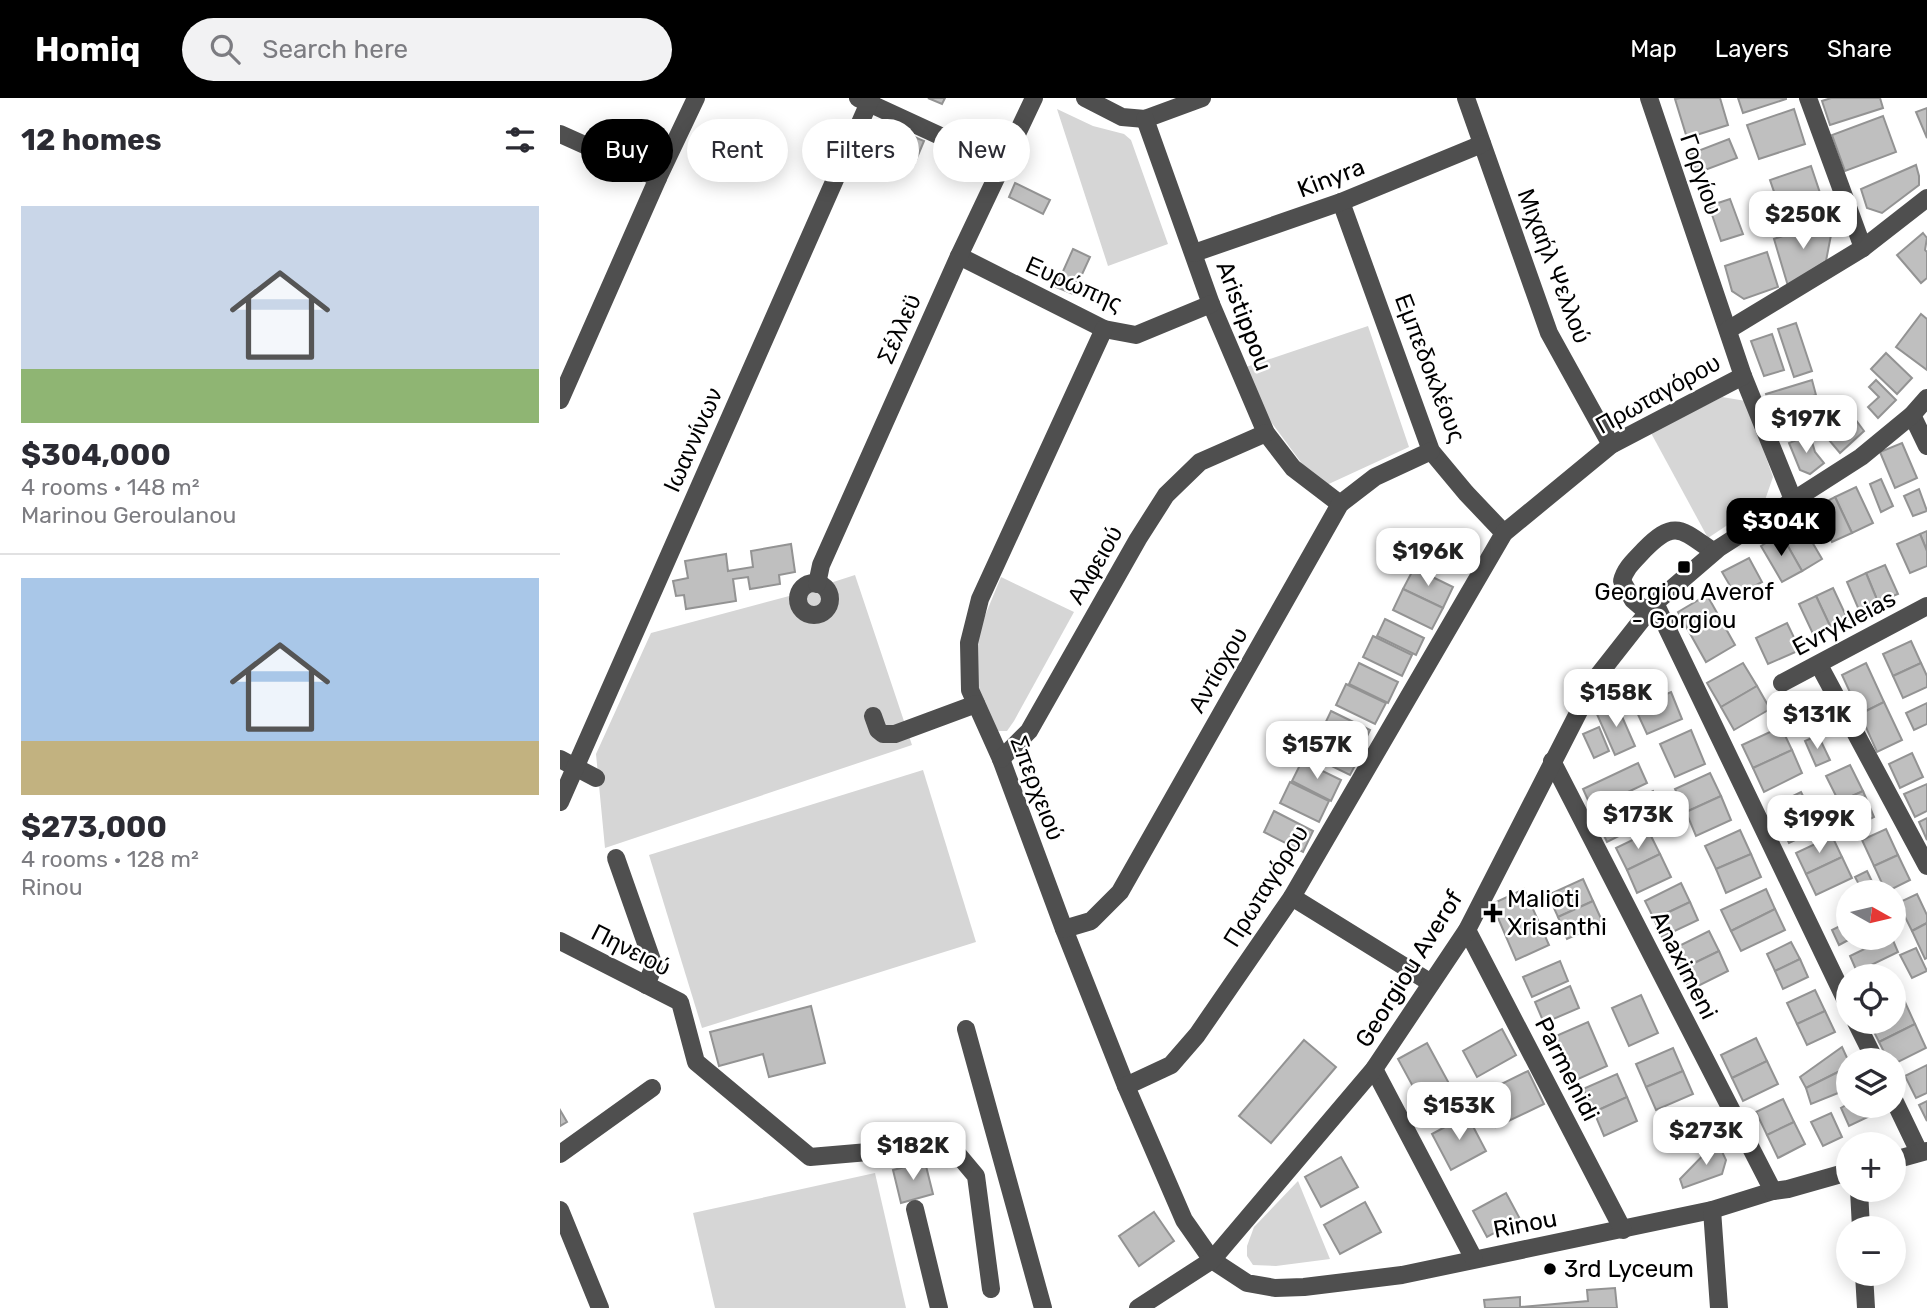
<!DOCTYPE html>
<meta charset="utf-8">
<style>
body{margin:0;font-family:Rubik,sans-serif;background:#f2f2f3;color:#2b2b33;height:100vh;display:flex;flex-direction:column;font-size:26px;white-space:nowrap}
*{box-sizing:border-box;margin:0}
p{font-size:23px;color:#7c7c81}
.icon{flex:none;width:38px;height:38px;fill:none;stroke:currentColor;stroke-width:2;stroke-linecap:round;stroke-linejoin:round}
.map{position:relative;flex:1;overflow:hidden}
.details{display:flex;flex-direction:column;background:#fff;width:560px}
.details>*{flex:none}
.top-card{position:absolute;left:21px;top:21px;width:665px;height:63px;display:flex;gap:14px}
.needle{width:46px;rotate:98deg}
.fabs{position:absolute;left:1276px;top:782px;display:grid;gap:14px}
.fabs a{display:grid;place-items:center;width:70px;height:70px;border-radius:50%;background:#fff;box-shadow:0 4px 18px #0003;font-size:35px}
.price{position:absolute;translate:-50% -60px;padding:0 16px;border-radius:14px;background:#fff;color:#222;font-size:23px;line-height:46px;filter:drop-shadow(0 2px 4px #0008)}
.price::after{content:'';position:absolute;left:50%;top:42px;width:21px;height:16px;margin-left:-10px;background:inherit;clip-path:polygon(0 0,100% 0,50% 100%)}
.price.active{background:#000;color:#fff}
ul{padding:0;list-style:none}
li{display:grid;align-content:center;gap:14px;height:371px;padding:0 21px}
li+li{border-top:2px solid #e1e1e2}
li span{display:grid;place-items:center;height:217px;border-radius:0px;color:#555}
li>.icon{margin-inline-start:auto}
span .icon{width:126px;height:126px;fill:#fffc;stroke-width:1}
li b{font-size:30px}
h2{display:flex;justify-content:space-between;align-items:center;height:84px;padding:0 21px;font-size:30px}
.tag{padding:0 24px;border-radius:32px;background:#fff;box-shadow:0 4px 18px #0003;font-size:24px;line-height:63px}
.tag.active{background:#000;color:#fff}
header{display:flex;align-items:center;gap:42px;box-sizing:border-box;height:98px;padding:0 35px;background:#000;color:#fff}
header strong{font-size:33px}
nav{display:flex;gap:38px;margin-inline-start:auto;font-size:24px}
.search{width:490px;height:63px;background:#f2f2f3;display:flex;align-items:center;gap:18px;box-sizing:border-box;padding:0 24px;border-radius:38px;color:#7c7c81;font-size:26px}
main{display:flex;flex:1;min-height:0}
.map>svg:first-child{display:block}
.green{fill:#d6d6d6}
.building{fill:#bfbfbf;stroke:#939393;stroke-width:2}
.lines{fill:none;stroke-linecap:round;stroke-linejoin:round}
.minor{stroke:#4f4f4f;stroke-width:18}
.poi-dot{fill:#000;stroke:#fff;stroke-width:2.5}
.labels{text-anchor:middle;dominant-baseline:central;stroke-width:5;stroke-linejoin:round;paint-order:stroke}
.street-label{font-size:24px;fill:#000;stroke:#fff}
.poi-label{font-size:24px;fill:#000;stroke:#fff;text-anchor:start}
</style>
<header>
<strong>Homiq</strong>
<div class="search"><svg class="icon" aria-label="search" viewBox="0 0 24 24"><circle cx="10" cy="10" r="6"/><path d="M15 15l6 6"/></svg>Search here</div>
<nav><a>Map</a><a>Layers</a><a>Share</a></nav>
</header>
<main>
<section class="details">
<h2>12 homes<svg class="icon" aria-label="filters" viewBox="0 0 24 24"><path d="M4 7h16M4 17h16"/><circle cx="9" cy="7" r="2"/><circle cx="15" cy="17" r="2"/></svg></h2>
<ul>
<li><span style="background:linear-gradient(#c9d6e8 75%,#8fb573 0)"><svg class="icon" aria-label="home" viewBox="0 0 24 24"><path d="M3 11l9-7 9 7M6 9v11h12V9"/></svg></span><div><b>$304,000</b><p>4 rooms · 148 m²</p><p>Marinou Geroulanou</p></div></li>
<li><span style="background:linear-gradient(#a9c7e8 75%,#c2b280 0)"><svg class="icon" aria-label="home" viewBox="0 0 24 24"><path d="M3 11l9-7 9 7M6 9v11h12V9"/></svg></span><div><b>$273,000</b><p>4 rooms · 128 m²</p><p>Rinou</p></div></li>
</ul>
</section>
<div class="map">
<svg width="1367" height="1210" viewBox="0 0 1367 1210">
<rect width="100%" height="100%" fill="#fff"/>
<!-- green -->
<g class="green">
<polygon points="497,11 533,28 564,36 571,42 608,146 548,168"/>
<polygon points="808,228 849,349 760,390 706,317 683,270"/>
<polygon points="1162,299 1186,303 1213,379 1205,402 1148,440 1091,335"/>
<polygon points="295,477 352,647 45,750 36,656 91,535 233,497"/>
<polygon points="441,479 514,514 454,623 447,633 436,633 417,586 417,537"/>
<polygon points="363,672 416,844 142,930 89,757"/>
<polygon points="315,1075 346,1210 155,1210 133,1115"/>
<polygon points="738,1083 770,1161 716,1168 693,1167 687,1158 687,1148 694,1129"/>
</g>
<!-- building -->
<g class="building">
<polygon points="368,0 385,0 382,6"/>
<polygon points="1120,0 1160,0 1168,27 1127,40 1115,1"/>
<polygon points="1178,0 1226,0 1226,1 1183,15"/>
<polygon points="1271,0 1320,0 1323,10 1270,27 1262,3"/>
<polygon points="1367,10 1367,40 1356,14"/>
<polygon points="1234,11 1245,46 1199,61 1187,27"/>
<polygon points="1323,18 1336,54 1285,73 1272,37"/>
<polygon points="338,32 364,43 354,67 320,53 326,35"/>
<polygon points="1169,41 1177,60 1137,75 1130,56"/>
<polygon points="1356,67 1359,78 1359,87 1322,115 1307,110 1301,91"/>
<polygon points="1251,68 1262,101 1222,117 1210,82"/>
<polygon points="455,85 490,102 483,116 449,99"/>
<polygon points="1170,101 1183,136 1161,143 1149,108"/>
<polygon points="1266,123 1271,137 1266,163 1228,188 1214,141"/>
<polygon points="1363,135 1367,140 1365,152 1367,154 1367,180 1361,185 1337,157"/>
<polygon points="513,151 530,159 513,196 496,189"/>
<polygon points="1207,154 1218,189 1184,201 1172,193 1165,168"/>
<polygon points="1361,216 1367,221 1367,272 1336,249"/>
<polygon points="1236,225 1252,273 1234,279 1218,231"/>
<polygon points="1212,236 1224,272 1204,278 1191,243"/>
<polygon points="1326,255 1352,280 1337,296 1311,271"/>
<polygon points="1252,282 1256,297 1211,311 1206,296"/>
<polygon points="1316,282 1336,302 1318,320 1308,309 1319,299 1309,289"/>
<polygon points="1255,306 1261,319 1224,336 1218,323"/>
<polygon points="1290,314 1304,333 1280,355 1264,336"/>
<polygon points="1250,337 1255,354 1264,365 1250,376 1240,372 1229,345"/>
<polygon points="1342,345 1357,380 1335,390 1320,354"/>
<polygon points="1321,381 1333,408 1321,414 1310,386"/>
<polygon points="1296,389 1313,425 1292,435 1275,399"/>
<polygon points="1359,391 1367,413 1353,418 1344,398"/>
<polygon points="1275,399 1292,435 1272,444 1255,409"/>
<polygon points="1241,425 1262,461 1242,473 1221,436"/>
<polygon points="1367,433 1367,453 1360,436"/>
<polygon points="1221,436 1242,473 1222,484 1201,448"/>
<polygon points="1360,436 1367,453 1367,468 1350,475 1337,446"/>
<polygon points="231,446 235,474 219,477 220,486 190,491 188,479 173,481 176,503 126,511 124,497 116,498 113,483 128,480 125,463 166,456 168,473 193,469 191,453"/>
<polygon points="1189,460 1202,484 1176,498 1162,474"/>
<polygon points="1325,467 1338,496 1318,504 1306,475"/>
<polygon points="854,470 893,489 883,510 843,491"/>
<polygon points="1306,475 1318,504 1299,512 1287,484"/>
<polygon points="1273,490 1288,522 1271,530 1256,498"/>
<polygon points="843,491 883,510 872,531 833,512"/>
<polygon points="1147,497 1175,547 1146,564 1118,514"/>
<polygon points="1256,498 1271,530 1254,538 1239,506"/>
<polygon points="825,521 864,540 856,557 817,538"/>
<polygon points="1227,525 1240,552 1208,566 1196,540"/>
<polygon points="813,538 852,557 842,578 803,559"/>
<polygon points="1351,543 1361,565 1333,578 1323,556"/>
<polygon points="799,565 838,584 828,605 789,586"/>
<polygon points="1183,565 1197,588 1161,609 1147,585"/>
<polygon points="1306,565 1324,604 1300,616 1282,577"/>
<polygon points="1361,565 1367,578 1367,589 1343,600 1333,578"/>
<polygon points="786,586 826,605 815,626 776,607"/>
<polygon points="1197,588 1210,611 1174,632 1161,609"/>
<polygon points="1111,594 1122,621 1087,636 1075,610"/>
<polygon points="1250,597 1263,624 1243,634 1230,606"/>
<polygon points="1324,604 1342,642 1317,654 1300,616"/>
<polygon points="1056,605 1075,648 1055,657 1036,614"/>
<polygon points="1367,605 1367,626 1354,632 1346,615"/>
<polygon points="771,613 810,632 800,653 761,634"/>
<polygon points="1039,629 1049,653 1034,660 1023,636"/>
<polygon points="1221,629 1232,652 1193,670 1182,647"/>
<polygon points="1131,632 1145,666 1115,679 1100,646"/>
<polygon points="761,637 801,656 790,677 751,658"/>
<polygon points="1258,637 1270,662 1256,668 1245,643"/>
<polygon points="1232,652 1242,675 1204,694 1193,670"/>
<polygon points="1352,655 1363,679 1340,690 1329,666"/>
<polygon points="742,663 781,682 771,703 732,683"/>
<polygon points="1078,665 1087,685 1032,711 1023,691"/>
<polygon points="1290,667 1303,693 1279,704 1266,678"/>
<polygon points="1150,675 1161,698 1126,714 1115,691"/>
<polygon points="730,684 769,703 759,724 720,705"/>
<polygon points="1367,686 1367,713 1355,719 1344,696"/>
<polygon points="1093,693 1103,716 1047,744 1036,721"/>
<polygon points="1303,693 1314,719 1291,730 1279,704"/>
<polygon points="1241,694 1250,712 1220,726 1212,708"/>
<polygon points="1161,698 1171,722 1136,738 1126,714"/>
<polygon points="1250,712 1259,731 1229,745 1220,726"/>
<polygon points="714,713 753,733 743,754 704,734"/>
<polygon points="1367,720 1367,742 1359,724"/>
<polygon points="1326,731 1338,757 1314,768 1302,742"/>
<polygon points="1180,732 1191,756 1156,771 1145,748"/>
<polygon points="1089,734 1100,756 1067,772 1056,750"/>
<polygon points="1272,738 1282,759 1246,776 1236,755"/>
<polygon points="1100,756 1111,779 1077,795 1067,772"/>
<polygon points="1191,756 1201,779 1166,795 1156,771"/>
<polygon points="1338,757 1350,782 1326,794 1314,768"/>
<polygon points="1282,759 1292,780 1256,797 1246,776"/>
<polygon points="1307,773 1317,794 1303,794 1295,779"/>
<polygon points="1023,781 1033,803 998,819 988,797"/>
<polygon points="1121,785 1130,804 1094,821 1085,803"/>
<polygon points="964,791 989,847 956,862 932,806"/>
<polygon points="1206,791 1215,811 1171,833 1161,812"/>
<polygon points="1357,796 1367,817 1367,825 1352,833 1338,805"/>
<polygon points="1033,803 1043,825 1007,841 998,819"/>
<polygon points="1130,804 1138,822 1102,839 1094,821"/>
<polygon points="1215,811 1225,832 1181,853 1171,833"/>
<polygon points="1288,824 1288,840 1292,840 1279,847 1272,832"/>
<polygon points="1367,825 1367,860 1365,861 1352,833"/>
<polygon points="1149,833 1159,853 1120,872 1111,852"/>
<polygon points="1327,840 1332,840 1338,854 1297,874 1290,858"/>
<polygon points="1231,844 1240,861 1215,873 1207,856"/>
<polygon points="1356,850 1367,873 1352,880 1340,857"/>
<polygon points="1159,853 1168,873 1130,892 1120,872"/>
<polygon points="1240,861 1248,879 1223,891 1215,873"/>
<polygon points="1000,863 1008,883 972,899 963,879"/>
<polygon points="1010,888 1019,910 984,925 975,904"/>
<polygon points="1255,892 1265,913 1237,926 1227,905"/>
<polygon points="1081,897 1098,935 1069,948 1052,910"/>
<polygon points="1344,902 1355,926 1319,944 1309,924 1334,924 1334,907"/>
<polygon points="251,908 265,965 209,979 203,956 159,968 150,934"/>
<polygon points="1265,913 1275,934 1247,947 1237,926"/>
<polygon points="1028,924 1047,968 1016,982 996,938"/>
<polygon points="1355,926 1366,950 1334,966 1334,962 1328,962 1319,944"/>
<polygon points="942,931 956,957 917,979 903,953"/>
<polygon points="1196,940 1207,963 1172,980 1161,957"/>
<polygon points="744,942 776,969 711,1045 679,1018"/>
<polygon points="867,945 892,991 863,1007 838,961"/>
<polygon points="1282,949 1288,962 1288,969 1246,990 1240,979"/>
<polygon points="1113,950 1123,973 1086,989 1076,966"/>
<polygon points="1207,963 1218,986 1183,1003 1172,980"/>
<polygon points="1367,967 1367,995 1356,1000 1345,978"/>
<polygon points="1288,969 1288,991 1251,1006 1246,990"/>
<polygon points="968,973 984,1006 936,1029 921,996"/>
<polygon points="1123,973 1133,996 1096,1012 1086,989"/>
<polygon points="1057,976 1067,999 1034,1014 1023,991"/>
<polygon points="1067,999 1077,1023 1044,1038 1034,1014"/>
<polygon points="1223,1001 1234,1024 1207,1037 1196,1014"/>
<polygon points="1367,1003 1367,1023 1359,1007"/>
<polygon points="1288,1006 1310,1008 1314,1016 1289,1028 1281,1010"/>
<polygon points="0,1012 7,1024 0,1028"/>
<polygon points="1271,1015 1282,1039 1263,1048 1251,1024"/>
<polygon points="907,1017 926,1053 891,1072 872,1036"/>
<polygon points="1234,1024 1245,1046 1218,1060 1207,1037"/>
<polygon points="1157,1043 1166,1062 1162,1076 1123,1090 1120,1081"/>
<polygon points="781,1059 798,1089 761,1109 745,1079"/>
<polygon points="365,1064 373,1096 341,1105 333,1072"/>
<polygon points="946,1095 960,1121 927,1139 913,1113"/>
<polygon points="805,1104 821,1134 780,1156 764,1127"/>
<polygon points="594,1114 614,1143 579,1168 559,1138"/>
<polygon points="1055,1190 1057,1210 925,1210 924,1202 960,1199 960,1209 1028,1203 1027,1192"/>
</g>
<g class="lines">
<!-- minor -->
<g class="minor">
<polyline points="298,0 441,66"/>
<polyline points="525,0 562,19 585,21 642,0"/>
<polyline points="906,0 989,235 1051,347"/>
<polyline points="1089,0 1183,278 1234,404"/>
<polyline points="1248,0 1303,150"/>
<polyline points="585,21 651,206 706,335 733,370 780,406"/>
<polyline points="0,36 98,80"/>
<polyline points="781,104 871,353 906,395 944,435"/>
<polyline points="634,155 781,104 922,46"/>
<polyline points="399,158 544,231 576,237 651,206"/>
<polyline points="544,231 420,501 409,545 410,592 441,661 504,831 566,988 624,1122 652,1162 687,1185 715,1190 744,1189 842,1177 1152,1112 1213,1093 1228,1091 1288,1074"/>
<polyline points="1168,232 1303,150 1367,100"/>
<polyline points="0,302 98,80 136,0"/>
<polyline points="1352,317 1367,348"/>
<circle cx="254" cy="501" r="16"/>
<polyline points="257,486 261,467 399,158 474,0"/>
<polyline points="1095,505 1288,907"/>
<path d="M 1088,515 L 1073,502 L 1062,483 C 1065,470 1075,462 1084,452 C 1115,420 1122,432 1154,454"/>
<polyline points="1259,567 1367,768"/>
<polyline points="1222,585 1367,508"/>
<polyline points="313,618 318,632 323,636 335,636 416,606"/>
<polyline points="0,661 36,680"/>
<polyline points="441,661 469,633 578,441 606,397 640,364 706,335"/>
<polyline points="992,663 1213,1093"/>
<polyline points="0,704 311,0"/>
<polyline points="56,760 94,868 86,887"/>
<polyline points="732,799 871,885"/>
<polyline points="504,831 531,823 560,794 780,406 815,379 871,353"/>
<polyline points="907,832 1063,1132"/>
<polyline points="0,843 120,904 136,964 250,1059 390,1047 416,1078 431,1191"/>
<polyline points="1296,924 1315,962"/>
<polyline points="406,931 483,1210"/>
<polyline points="814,971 914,1161"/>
<polyline points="566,988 611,967 637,937 732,799 944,435 1051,347 1183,278"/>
<polyline points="1334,1002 1359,1054"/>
<polyline points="0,1056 92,990"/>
<polyline points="1334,1062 1367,1053"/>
<polyline points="1299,1092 1301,1130"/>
<polyline points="355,1111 379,1210"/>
<polyline points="0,1112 40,1210"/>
<polyline points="1152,1112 1159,1210"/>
<polyline points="1304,1176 1306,1210"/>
<polyline points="578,1210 652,1162 814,971 907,832 1036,580 1095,505 1159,450 1301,359 1352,317 1367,300"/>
</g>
</g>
<!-- markers -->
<g class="poi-dot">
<rect x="1117" y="462" width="14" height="14" rx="3.5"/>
<path d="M929.5 804.5h7v7h7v7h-7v7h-7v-7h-7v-7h7z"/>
<circle cx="990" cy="1171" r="7"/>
</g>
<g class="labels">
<!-- street labels -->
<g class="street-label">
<text transform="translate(1141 76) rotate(71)">Γοργίου</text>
<text transform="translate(771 80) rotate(-21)">Kinyra</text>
<text transform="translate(994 168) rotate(69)">Μιχαήλ Ψελλού</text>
<text transform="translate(514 186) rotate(24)">Ευρώπης</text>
<text transform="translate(684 218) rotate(69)">Aristippou</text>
<text transform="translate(339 231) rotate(-66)">Σέλλεϋ</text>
<text transform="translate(870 270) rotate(69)">Εμπεδοκλέους</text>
<text transform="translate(1098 296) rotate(-29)">Πρωταγόρου</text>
<text transform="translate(133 342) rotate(-66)">Ιωαννίνων</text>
<text transform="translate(535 467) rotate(-60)">Αλφειού</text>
<text transform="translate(1284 525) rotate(-28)">Evrykleias</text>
<text transform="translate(658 572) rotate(-60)">Αντίοχου</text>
<text transform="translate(477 690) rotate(69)">Σπερχειού</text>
<text transform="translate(706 788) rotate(-58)">Πρωταγόρου</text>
<text transform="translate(71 852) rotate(27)">Πηνειού</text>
<text transform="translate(1124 867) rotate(63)">Anaximeni</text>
<text transform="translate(849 871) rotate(-58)">Georgiou Averof</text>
<text transform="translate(1007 971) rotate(63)">Parmenidi</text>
<text transform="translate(965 1126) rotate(-11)">Rinou</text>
</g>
<!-- poi labels -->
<g class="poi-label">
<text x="1124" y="494" text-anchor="middle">Georgiou Averof<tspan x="1124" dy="28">- Gorgiou</tspan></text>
<text x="947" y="801">Malioti<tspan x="947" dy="28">Xrisanthi</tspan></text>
<text x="1004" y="1171">3rd Lyceum</text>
</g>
</g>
</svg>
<div class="fabs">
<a><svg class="needle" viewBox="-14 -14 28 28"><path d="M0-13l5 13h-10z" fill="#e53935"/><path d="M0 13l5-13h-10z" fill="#7c7c81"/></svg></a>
<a><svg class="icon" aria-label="locate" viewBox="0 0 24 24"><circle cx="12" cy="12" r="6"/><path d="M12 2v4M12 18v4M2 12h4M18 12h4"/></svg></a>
<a><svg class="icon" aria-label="layers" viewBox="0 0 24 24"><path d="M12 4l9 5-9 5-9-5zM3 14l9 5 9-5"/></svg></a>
<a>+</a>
<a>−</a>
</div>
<b class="price" style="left:1243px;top:153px">$250K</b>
<b class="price" style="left:1246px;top:357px">$197K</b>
<b class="price active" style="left:1221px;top:460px">$304K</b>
<b class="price" style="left:868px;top:490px">$196K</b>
<b class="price" style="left:1056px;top:631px">$158K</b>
<b class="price" style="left:1257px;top:653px">$131K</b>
<b class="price" style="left:757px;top:683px">$157K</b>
<b class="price" style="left:1078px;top:753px">$173K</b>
<b class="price" style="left:1259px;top:757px">$199K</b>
<b class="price" style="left:899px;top:1044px">$153K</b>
<b class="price" style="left:1146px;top:1069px">$273K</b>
<b class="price" style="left:353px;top:1084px">$182K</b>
<div class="top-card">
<a class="tag active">Buy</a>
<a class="tag">Rent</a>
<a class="tag">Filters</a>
<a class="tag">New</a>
</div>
</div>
</main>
